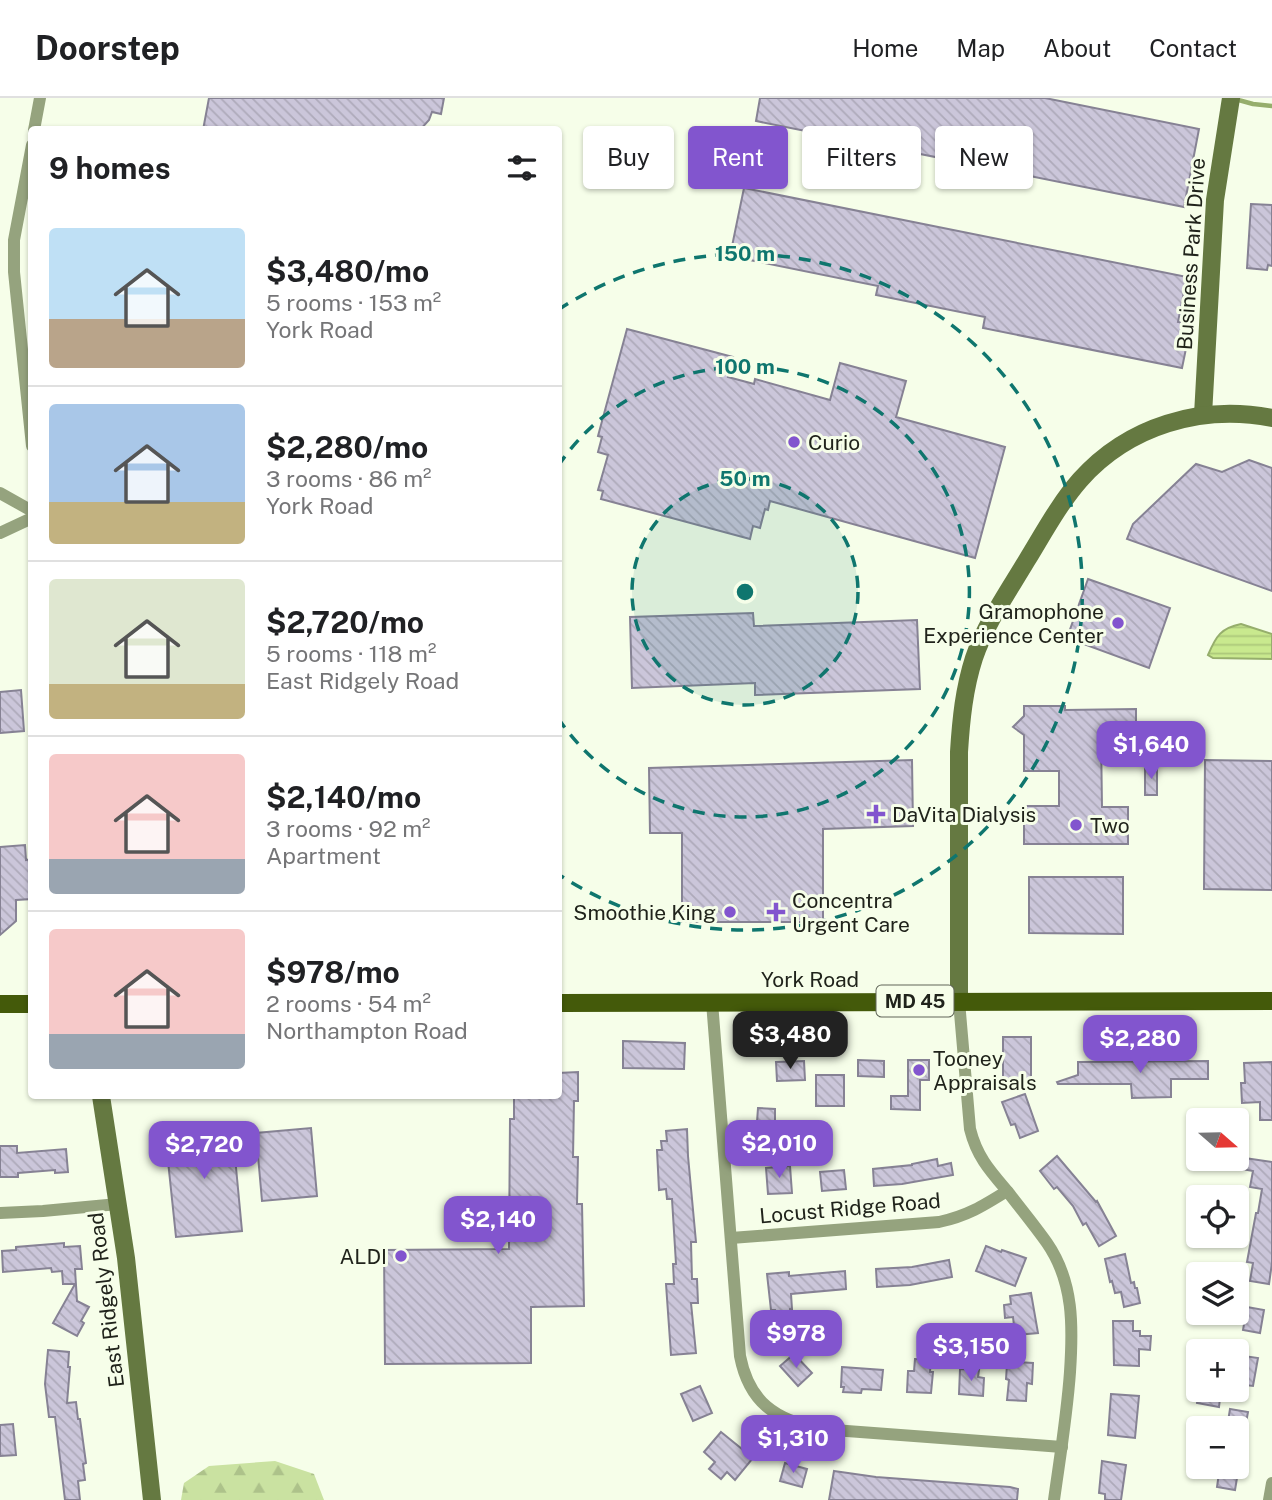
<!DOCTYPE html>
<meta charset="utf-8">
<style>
body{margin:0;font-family:"Public Sans",sans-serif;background:#f2f2f2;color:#202124;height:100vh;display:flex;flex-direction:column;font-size:26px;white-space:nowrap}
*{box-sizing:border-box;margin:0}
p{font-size:23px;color:#757577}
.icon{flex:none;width:38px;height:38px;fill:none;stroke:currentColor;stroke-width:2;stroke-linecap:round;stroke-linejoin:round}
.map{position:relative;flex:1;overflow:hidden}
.drawer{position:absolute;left:28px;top:28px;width:534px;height:973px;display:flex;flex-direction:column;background:#fff;border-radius:7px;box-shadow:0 2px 5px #0004}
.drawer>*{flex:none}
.hud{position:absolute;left:583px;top:28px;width:583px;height:63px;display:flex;gap:14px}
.needle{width:46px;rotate:110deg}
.fabs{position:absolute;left:1186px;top:1010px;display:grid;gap:14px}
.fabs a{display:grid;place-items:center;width:63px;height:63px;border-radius:7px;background:#fff;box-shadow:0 2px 5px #0004;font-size:35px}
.price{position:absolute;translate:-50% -60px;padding:0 16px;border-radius:14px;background:#8255ce;color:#fff;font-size:23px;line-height:46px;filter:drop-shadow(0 2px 4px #0008)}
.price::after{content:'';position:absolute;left:50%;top:42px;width:21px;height:16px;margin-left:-10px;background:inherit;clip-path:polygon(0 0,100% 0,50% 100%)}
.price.active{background:#222;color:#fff}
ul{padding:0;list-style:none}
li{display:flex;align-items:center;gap:21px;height:175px;padding:0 21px}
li+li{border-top:2px solid #e0e0e0}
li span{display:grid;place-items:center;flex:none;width:196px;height:140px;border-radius:7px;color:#555}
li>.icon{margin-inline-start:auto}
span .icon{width:84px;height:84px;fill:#fffc;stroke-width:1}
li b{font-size:30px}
h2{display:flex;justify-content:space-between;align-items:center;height:84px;padding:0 21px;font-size:30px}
.chip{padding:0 24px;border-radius:7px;background:#fff;box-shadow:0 2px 5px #0004;font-size:24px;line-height:63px}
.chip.active{background:#8255ce;color:#fff}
header{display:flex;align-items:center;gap:42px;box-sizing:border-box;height:98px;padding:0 35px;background:#fff;border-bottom:2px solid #e0e0e0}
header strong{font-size:33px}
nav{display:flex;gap:38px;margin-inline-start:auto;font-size:24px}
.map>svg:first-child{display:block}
.forest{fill:url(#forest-firs)}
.water{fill:url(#water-rules);stroke:#96ae6c;stroke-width:2}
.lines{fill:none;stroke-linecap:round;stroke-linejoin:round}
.stream{stroke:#96ae6c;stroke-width:4.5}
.building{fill:url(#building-back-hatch);stroke:#868294;stroke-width:2}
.street{stroke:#95a37e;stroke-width:12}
.secondary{stroke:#657941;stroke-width:18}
.primary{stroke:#445a0a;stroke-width:18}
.ring{fill:none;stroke:#0f766e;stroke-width:3.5;stroke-dasharray:12 9}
.poi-dot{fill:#8255ce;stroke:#f6fee9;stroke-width:2.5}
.labels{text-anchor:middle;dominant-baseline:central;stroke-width:6;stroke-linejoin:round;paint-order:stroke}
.shield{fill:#f6fee9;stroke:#606559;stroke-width:2}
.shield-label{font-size:19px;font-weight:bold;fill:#20231b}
.street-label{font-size:21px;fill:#20231b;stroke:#f6fee9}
.poi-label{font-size:21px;fill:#20231b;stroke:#f6fee9;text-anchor:start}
.centre{fill:#0f766e;stroke:#f6fee9;stroke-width:3.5}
.ring-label{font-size:21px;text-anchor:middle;font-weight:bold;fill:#0f766e;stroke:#f6fee9;stroke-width:6;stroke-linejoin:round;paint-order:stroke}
</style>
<header>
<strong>Doorstep</strong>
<nav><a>Home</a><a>Map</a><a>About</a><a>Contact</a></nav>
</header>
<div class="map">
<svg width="1272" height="1402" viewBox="0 0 1272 1402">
<defs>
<pattern id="forest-firs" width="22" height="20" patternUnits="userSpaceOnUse" patternTransform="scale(1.75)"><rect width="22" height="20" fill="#cae2a1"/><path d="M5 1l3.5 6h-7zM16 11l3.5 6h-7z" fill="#adc28a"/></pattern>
<pattern id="water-rules" width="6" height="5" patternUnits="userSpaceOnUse" patternTransform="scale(1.75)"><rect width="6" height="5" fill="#c9e98e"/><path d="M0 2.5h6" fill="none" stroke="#acc87a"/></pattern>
<pattern id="building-back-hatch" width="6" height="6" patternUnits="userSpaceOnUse" patternTransform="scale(1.75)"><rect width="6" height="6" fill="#cbc6da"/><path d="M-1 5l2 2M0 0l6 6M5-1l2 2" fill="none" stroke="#aeaaba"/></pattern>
</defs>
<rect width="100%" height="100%" fill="#f6fee9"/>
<!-- forest -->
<polygon class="forest" points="275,1363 314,1376 324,1402 181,1402 184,1385 209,1368"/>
<!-- water -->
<path class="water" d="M 1241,526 L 1272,536 L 1272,561 L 1213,560 L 1208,557 C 1216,538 1221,530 1241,526 Z"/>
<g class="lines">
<!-- stream -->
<polyline class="stream" points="1235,1 1253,6 1272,8"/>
</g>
<!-- building -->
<g class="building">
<polygon points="209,0 444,0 441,16 432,14 429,22 420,32 203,32"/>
<polygon points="760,0 1045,0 1199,31 1184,109 756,23"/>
<polygon points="744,90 1187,179 1178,224 1191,226 1182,270 983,230 985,219 876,197 878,188 730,158"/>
<polygon points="1251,106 1272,107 1272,168 1268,167 1267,172 1247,170"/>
<polygon points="627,231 733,259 728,279 754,286 755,281 830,302 840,265 906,283 896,319 1005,349 975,460 770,403 768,412 765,411 760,430 753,428 750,441 601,401 603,393 598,392 608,357 598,354 602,339 598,338"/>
<polygon points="1249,362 1272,370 1272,493 1127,441 1133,426 1196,366 1222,374"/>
<polygon points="1088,481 1170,510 1149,570 1067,540"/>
<polygon points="753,515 754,528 917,522 920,591 755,597 755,585 632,590 630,519"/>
<polygon points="21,592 24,633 0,635 0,594"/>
<polygon points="1024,608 1065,608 1065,612 1136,611 1136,637 1101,637 1102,709 1128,709 1128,746 1024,746 1024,708 1059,708 1059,673 1024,673 1024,637 1013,629 1024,618"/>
<polygon points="912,662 913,728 823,731 823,824 682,824 682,735 650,735 649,670"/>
<polygon points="1205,662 1272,663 1272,792 1204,791"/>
<rect x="1145" y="669" width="12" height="28"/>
<polygon points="25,747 26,762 32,761 32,801 16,802 16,823 0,837 0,749"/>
<polygon points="1029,779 1123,779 1123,836 1029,835"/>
<rect x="1003" y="939" width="28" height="42"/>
<polygon points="623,943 685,945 684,971 623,970"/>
<polygon points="858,962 884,963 884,979 858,978"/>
<polygon points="908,962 929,962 929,982 920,982 920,1012 891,1011 891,998 908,998"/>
<polygon points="804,963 805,982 777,983 776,964"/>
<polygon points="1208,963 1208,981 1171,981 1171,999 1132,1000 1131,986 1058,986 1057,984 1078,977 1078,964"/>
<polygon points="1272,964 1272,1022 1260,1022 1260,1004 1242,1005 1241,985 1245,985 1244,965"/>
<polygon points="578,974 578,1003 574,1003 573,1059 578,1059 577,1106 582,1106 584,1208 531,1209 531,1265 385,1266 384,1152 509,1151 510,1021 514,1021 514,998 558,998 558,975"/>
<rect x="816" y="977" width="28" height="31"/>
<polygon points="1025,996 1038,1033 1020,1040 1015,1026 1011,1027 1002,1004"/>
<polygon points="758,1010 775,1011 775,1024 757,1024"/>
<polygon points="232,1027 242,1133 176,1139 166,1044 176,1033"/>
<polygon points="311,1030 317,1098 262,1103 256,1035"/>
<polygon points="687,1031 688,1058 696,1144 691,1144 692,1181 697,1181 698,1205 691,1205 696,1255 671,1257 666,1186 674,1186 673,1166 676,1166 672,1101 667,1101 666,1091 659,1092 657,1052 662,1052 661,1043 667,1043 666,1033"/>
<polygon points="0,1048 17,1048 17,1055 66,1051 68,1074 55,1075 55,1072 18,1075 18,1079 0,1079"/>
<polygon points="1057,1058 1096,1104 1097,1103 1116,1138 1099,1148 1086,1125 1083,1127 1073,1108 1057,1089 1054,1091 1040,1073"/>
<polygon points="1238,1059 1272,1064 1272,1165 1269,1186 1250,1183 1253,1165 1247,1164 1256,1115 1258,1115 1262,1091 1250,1089 1253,1073 1236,1070"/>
<polygon points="937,1061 938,1068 951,1065 953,1077 902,1086 874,1088 873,1071 912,1067 912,1066"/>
<polygon points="790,1068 792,1095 768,1096 766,1070"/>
<polygon points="844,1072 846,1091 822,1093 820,1074"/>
<polygon points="64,1145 64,1149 80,1148 82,1171 75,1171 77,1203 89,1209 81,1223 84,1225 77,1238 53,1225 75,1186 63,1186 62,1173 52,1174 51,1170 3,1174 2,1153 16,1152 16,1149"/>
<polygon points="986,1148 1001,1154 1002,1152 1026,1160 1015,1188 976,1173"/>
<polygon points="1125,1156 1131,1185 1134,1184 1135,1190 1137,1190 1140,1205 1124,1209 1121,1194 1115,1195 1112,1183 1110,1184 1105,1161"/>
<polygon points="949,1162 952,1179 910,1187 877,1189 876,1171 912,1169"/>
<polygon points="845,1173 846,1191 791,1196 792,1211 790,1211 790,1219 776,1220 775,1212 771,1212 767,1176 789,1174 789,1178"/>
<polygon points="1031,1195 1038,1235 1015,1237 1013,1219 1005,1220 1004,1207 1011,1206 1010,1198"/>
<polygon points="1247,1209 1264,1212 1260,1235 1243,1232"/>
<polygon points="1113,1223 1133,1223 1133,1233 1140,1233 1140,1238 1151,1238 1150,1252 1139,1251 1139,1268 1114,1267"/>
<polygon points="48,1252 69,1254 68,1269 70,1269 67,1305 76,1304 78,1321 80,1321 86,1365 83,1366 85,1382 78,1383 80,1402 65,1402 55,1319 49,1319 45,1286"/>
<polygon points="794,1256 812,1275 798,1288 780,1268"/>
<polygon points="1237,1257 1258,1260 1253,1288 1237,1286"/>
<polygon points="915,1261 931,1262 930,1274 933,1274 931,1295 907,1294 908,1273 914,1273"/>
<polygon points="1016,1264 1033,1265 1032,1286 1027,1285 1026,1303 1007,1302 1009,1282 1006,1281 1007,1266 1015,1267"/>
<polygon points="842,1269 883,1272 881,1292 862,1291 861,1295 843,1294 844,1289 841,1289"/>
<polygon points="960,1271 979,1272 978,1279 984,1280 983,1298 959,1296"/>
<polygon points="700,1288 712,1315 693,1323 681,1296"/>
<polygon points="1199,1292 1221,1292 1219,1309 1197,1305"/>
<polygon points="1111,1296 1139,1298 1135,1340 1108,1337"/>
<polygon points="1230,1311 1248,1314 1245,1330 1227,1330"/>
<polygon points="13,1326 16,1357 0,1358 0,1327"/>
<polygon points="721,1334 753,1360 735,1382 727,1374 721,1381 709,1371 715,1364 704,1354"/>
<polygon points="1102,1363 1126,1367 1121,1402 1105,1402 1105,1396 1099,1395"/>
<polygon points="785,1365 807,1371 802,1389 780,1383"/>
<polygon points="1220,1368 1239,1368 1235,1392 1217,1389"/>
<polygon points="834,1373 876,1379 1010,1389 1018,1391 1017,1402 829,1402"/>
</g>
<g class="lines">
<!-- street -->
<g class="street">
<polyline points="34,32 40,0"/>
<polyline points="32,47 14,142 14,174 32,348"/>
<polyline points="0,395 32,413"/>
<polyline points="0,435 32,420"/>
<path d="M 959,903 L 970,1031 C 977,1059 990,1073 1008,1094 C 1021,1111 1035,1128 1047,1145 C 1074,1184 1073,1229 1070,1274 C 1067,1317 1060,1359 1054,1402"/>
<path d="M 712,904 L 740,1258 C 749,1304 775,1322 820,1331 L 1062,1349"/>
<polyline points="0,1115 43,1113 118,1106"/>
<path d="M 731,1140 L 939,1124 C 967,1118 983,1108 1007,1093"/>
<polyline points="1269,1402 1272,1385"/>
</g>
<!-- secondary -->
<g class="secondary">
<polyline points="1203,317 1215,102 1231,0"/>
<path d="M 959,903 L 959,654 C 961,622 964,591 974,560 C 986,525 1008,494 1027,462 C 1043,436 1059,406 1080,382 C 1128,328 1201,306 1272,320"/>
<polyline points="101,998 126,1160 152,1402"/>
</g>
<!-- primary -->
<g class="primary">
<polyline points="558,905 1272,903"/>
<polyline points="0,906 32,906"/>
</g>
</g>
<!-- distance rings -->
<circle cx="745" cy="494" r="113" fill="#0f766e" fill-opacity=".12"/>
<g class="ring">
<circle cx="745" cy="494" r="113"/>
<path d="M558 368A225 225 0 1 1 558 620"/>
<path d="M558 212A338 338 0 1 1 558 776"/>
</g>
<!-- markers -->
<g class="poi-dot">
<circle cx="794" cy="344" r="7"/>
<circle cx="1118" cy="525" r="7"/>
<path d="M872.5 705.5h7v7h7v7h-7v7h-7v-7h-7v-7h7z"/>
<circle cx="1076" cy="727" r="7"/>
<circle cx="730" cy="814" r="7"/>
<path d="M772.5 803.5h7v7h7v7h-7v7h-7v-7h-7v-7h7z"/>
<circle cx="919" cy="972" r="7"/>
<circle cx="401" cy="1158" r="7"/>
</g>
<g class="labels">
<!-- shield labels -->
<rect class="shield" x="876.5" y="887.5" width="77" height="31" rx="5"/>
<g class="shield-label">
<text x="915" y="903">MD 45</text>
</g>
<!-- street labels -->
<g class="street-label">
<text transform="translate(1191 156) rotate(-86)">Business Park Drive</text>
<text x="810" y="881">York Road</text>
<text transform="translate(850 1110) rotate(-5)">Locust Ridge Road</text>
<text transform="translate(106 1202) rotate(-97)">East Ridgely Road</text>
</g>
<!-- poi labels -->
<g class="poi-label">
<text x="808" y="344">Curio</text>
<text x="1104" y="513" text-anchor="end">Gramophone<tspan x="1104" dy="24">Experience Center</tspan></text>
<text x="892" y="716">DaVita Dialysis</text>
<text x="1090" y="727">Two</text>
<text x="792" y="802">Concentra<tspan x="792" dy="24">Urgent Care</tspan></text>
<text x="716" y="814" text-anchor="end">Smoothie King</text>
<text x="933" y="960">Tooney<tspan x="933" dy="24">Appraisals</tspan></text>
<text x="387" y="1158" text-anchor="end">ALDI</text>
</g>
</g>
<circle cx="745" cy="494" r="10" class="centre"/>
<g class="ring-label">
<text x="745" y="163">150 m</text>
<text x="745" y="276">100 m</text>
<text x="745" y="388">50 m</text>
</g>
</svg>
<div class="fabs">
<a><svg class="needle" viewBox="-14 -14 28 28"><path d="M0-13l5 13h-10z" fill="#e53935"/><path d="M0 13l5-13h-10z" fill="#757577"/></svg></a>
<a><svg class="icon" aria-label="locate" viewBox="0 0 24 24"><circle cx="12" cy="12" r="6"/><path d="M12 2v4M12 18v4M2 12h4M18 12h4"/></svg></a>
<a><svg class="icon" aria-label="layers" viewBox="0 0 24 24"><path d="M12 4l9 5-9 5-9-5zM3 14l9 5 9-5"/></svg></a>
<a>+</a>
<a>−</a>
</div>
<b class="price" style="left:1151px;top:683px">$1,640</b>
<b class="price active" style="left:790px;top:973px">$3,480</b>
<b class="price" style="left:1140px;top:977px">$2,280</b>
<b class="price" style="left:779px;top:1082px">$2,010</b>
<b class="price" style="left:204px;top:1083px">$2,720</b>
<b class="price" style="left:498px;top:1158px">$2,140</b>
<b class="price" style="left:796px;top:1272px">$978</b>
<b class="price" style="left:971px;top:1285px">$3,150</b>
<b class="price" style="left:793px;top:1377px">$1,310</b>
<div class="hud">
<a class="chip">Buy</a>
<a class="chip active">Rent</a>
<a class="chip">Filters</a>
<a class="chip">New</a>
</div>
<section class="drawer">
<h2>9 homes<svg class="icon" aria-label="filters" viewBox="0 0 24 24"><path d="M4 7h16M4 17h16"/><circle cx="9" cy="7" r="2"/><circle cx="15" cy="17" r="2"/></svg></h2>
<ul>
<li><span style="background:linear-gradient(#bfe0f5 65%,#b9a48a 0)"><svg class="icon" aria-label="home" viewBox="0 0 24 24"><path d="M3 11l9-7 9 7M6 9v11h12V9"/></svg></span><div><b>$3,480/mo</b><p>5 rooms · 153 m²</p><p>York Road</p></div></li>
<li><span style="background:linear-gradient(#a9c7e8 70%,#c2b280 0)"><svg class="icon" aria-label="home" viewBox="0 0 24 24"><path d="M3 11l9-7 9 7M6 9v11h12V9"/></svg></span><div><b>$2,280/mo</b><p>3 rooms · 86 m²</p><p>York Road</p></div></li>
<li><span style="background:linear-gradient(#dfe7d0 75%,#c2b280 0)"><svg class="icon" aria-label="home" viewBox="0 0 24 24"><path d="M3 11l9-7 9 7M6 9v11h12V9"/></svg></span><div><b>$2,720/mo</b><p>5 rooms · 118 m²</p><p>East Ridgely Road</p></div></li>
<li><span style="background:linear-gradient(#f6c9c9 75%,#9aa5b1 0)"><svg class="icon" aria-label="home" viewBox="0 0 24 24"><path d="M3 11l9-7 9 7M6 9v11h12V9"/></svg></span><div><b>$2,140/mo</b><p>3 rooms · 92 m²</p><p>Apartment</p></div></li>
<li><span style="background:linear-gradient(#f6c9c9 75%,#9aa5b1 0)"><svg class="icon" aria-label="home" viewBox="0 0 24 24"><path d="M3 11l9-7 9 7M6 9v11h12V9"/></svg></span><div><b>$978/mo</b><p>2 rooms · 54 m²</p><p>Northampton Road</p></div></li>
</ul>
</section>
</div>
